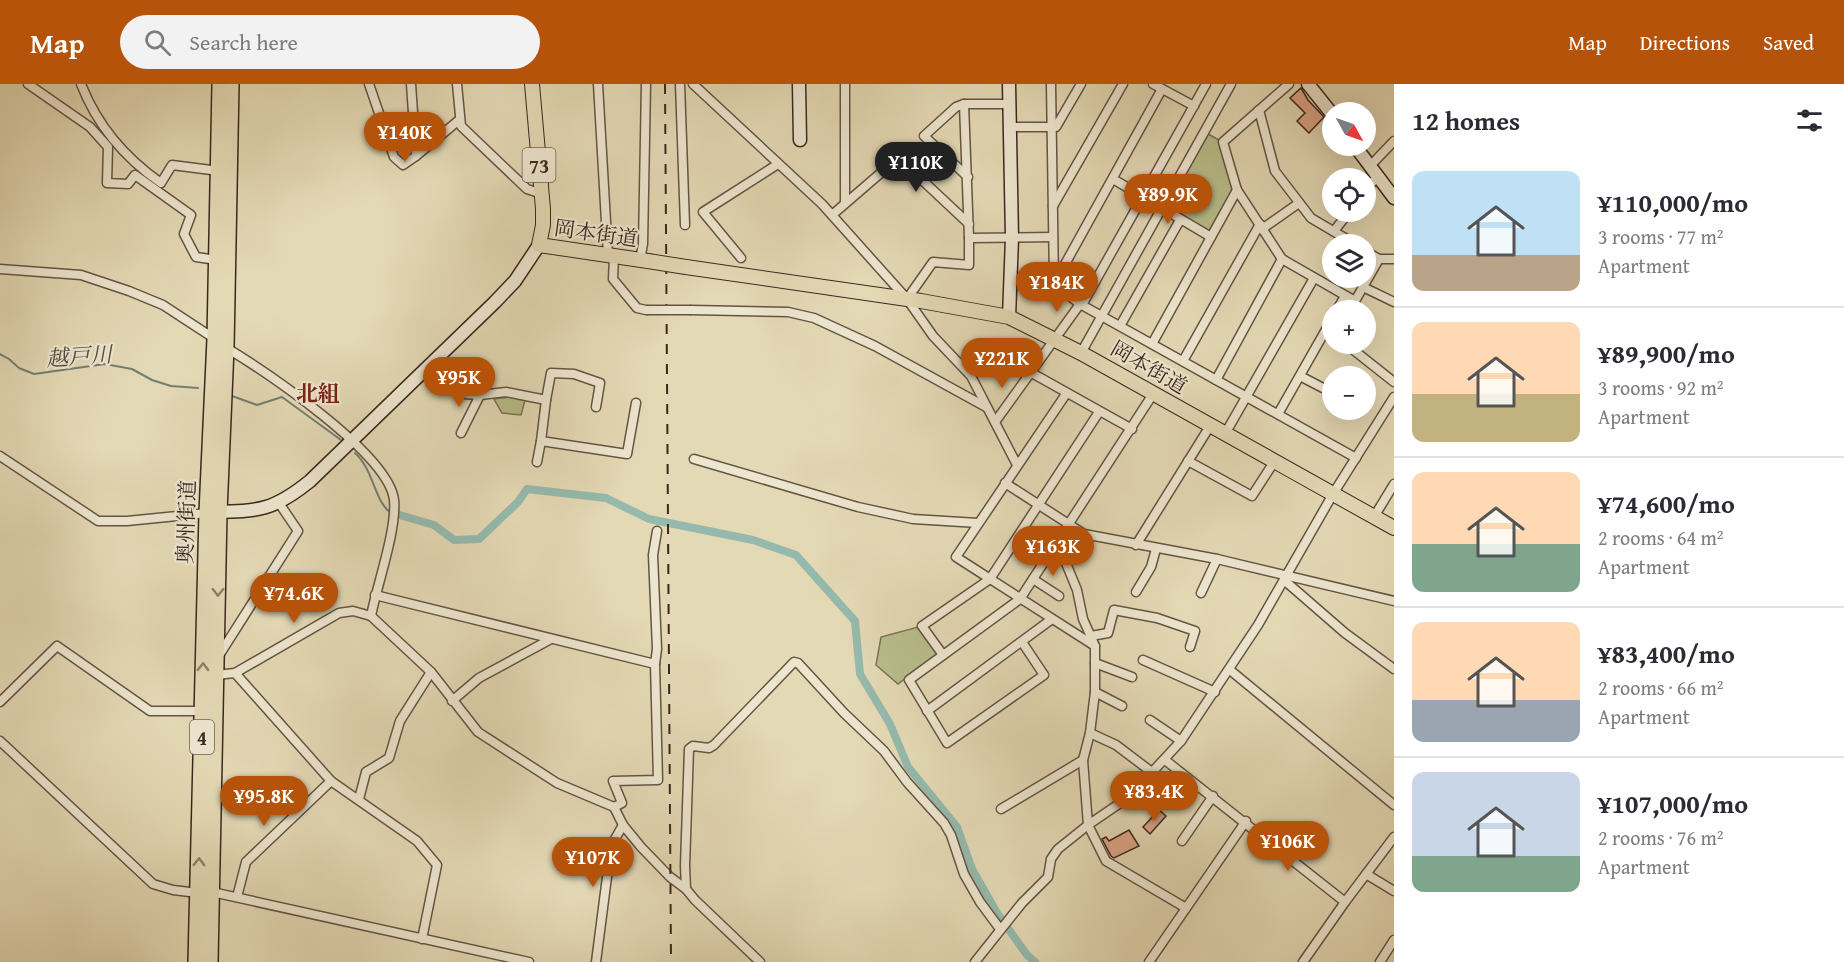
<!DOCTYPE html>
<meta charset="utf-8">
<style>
body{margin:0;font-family:"Gentium Book Plus","Noto Serif JP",serif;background:#f2f2f3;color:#2b2b33;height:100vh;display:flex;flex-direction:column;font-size:22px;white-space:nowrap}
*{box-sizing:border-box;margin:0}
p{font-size:20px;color:#7c7c81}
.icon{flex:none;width:33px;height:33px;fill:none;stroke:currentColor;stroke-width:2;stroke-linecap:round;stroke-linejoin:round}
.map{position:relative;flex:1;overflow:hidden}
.details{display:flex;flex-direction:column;background:#fff;width:450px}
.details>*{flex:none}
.needle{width:39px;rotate:130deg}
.controls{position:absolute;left:1322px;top:18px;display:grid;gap:12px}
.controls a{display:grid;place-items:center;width:54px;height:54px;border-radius:50%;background:#fff;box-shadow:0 6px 24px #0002;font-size:30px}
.price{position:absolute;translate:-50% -51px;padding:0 14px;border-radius:21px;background:#b45309;color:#fff;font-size:20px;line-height:39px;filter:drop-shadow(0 2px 3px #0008)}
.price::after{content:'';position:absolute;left:50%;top:36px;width:18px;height:14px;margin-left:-9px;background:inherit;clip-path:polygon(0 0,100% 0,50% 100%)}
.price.current{background:#222;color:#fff}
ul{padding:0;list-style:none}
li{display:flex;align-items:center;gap:18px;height:150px;padding:0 18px}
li+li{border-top:2px solid #e1e1e2}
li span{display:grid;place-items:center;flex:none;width:168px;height:120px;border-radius:12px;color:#555}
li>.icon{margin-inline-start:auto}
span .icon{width:72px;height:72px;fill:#fffc;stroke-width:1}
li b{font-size:26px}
h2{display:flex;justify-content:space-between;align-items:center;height:72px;padding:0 18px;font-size:26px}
header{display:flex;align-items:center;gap:36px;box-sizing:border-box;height:84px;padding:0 30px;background:#b45309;color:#fff}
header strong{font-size:28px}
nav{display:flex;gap:33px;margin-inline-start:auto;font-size:21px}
.search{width:420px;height:54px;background:#f2f2f3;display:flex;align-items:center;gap:15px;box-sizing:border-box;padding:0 21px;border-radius:33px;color:#7c7c81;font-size:22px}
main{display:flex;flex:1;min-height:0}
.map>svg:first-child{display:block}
.green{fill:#b8be8b;stroke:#7a7255;stroke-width:1.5}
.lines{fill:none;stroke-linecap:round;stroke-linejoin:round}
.stream{stroke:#717f74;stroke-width:2}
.canal{stroke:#95baad;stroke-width:8}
.building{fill:#dea687;stroke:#3b271f;stroke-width:1.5}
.street-casing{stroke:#655444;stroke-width:11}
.secondary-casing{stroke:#3b271f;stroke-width:15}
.primary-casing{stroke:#3b271f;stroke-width:16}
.highway-casing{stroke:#3b271f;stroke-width:18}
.street{stroke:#ede6cf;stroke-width:8}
.secondary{stroke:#ede6cf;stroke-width:12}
.primary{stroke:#e4d9b5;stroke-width:14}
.highway{stroke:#e4d9b5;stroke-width:15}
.rail{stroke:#3b271f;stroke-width:2;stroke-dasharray:10 10;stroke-linecap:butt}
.street-bridge-casing{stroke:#655444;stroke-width:11;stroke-linecap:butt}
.primary-bridge-casing{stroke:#3b271f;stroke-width:16;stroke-linecap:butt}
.street-bridge{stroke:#ede6cf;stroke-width:8}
.primary-bridge{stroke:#e4d9b5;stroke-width:14}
.oneway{stroke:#90806a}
.labels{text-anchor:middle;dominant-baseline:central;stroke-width:4.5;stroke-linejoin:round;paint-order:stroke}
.shield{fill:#ede6cf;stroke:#706054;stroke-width:1.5}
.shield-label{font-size:20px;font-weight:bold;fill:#3b271f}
.street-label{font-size:21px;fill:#3b271f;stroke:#ede6cf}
.water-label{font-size:22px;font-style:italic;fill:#524c42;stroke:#ede6cf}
.neighbourhood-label{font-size:22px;font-weight:bold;fill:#7a1f14;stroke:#ede6cf}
</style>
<header>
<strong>Map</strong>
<div class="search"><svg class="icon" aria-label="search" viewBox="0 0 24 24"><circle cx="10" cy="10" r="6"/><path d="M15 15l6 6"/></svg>Search here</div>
<nav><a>Map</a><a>Directions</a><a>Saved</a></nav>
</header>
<main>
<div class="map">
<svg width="1394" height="878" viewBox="0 0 1394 878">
<rect width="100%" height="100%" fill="#e4d9b5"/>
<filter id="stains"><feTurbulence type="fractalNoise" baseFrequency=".00333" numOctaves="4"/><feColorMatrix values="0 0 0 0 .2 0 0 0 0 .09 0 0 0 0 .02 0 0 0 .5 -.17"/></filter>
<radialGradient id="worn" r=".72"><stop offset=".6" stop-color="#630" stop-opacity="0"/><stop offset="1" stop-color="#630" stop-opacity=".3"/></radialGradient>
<!-- green -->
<g class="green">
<polygon points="1203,47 1219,56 1234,104 1209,147 1161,120"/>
<polygon points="510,313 525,316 521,331 502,329 494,315"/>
<polygon points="918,543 938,569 898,600 876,581 881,553"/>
</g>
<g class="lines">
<!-- stream -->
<g class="stream">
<polyline points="0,270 9,275 19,284 34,290 105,280 132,285 152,296 171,302 198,304"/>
<polyline points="232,312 257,321 282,313 341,356"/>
<path d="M 355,369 C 374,386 374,417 391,429"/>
</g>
<!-- canal -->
<polyline class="canal" points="396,430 434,441 454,456 479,455 518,418 527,405 606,414 649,435 753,456 796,471 855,537 860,590 890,640 908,683 957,743 972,785 997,829 1027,871 1035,878"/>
</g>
<!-- building -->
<g class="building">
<polygon points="1301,4 1308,16 1324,33 1309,49 1297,37 1305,29 1290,14"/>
<polygon points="1159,726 1166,732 1150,750 1143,743"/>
<polygon points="1129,746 1139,762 1114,774 1111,772 1102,755 1106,753 1109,757"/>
</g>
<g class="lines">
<defs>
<g id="street">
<polyline points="28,0 90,43 108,63 107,99 128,100 135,91 191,131 184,150 196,173 217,176"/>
<path d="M 81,0 C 97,41 125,74 161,99 L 172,81 L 219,87"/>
<polyline points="369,0 394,73 403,81 416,72"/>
<polyline points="411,0 416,72 459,36"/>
<polyline points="457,0 461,42 527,105 542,110"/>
<polyline points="598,0 608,172"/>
<polyline points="680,0 685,141"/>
<polyline points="693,0 822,120 907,215 933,252 971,292 1017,381"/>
<polyline points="845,0 845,119"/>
<polyline points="1051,0 1054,200"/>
<polyline points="1153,0 1194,22"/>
<polyline points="1289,0 1223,58 1237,106 1282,175 1355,217 1379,175 1365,167"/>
<polyline points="964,20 969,154 1053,153"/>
<polyline points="1259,26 1275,87 1311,134 1355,160"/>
<polyline points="1009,43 1056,43 1081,0"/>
<polyline points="944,72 921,95 969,140"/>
<polyline points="1370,82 1394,57"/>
<polyline points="968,93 924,52 956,23 964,20 1009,20"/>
<polyline points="1113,95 1211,153"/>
<polyline points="1365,108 1377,92"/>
<polyline points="1053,122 1123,0"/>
<polyline points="832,131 890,81"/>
<polyline points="1262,145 1299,119"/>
<polyline points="1334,147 1349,128"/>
<polyline points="614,173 613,195 637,224 646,226"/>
<polyline points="741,174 703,128 778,80"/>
<polyline points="1379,175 1394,175"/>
<polyline points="640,176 643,160 646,0"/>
<polyline points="0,185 81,191 129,207 163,221 215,255"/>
<polyline points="1054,200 1080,220 1356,374"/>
<polyline points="1054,200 1162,5"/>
<polyline points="1363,203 1394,218"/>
<polyline points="907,215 933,178 969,181 969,154"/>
<polyline points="1082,221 1206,0"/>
<polyline points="691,226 788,228 814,234 875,262 986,323"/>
<polyline points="1337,226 1345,212"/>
<polyline points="1120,242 1180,136"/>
<polyline points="1152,260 1237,106"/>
<path d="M 225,263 C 265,287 389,370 394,416 C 397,445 377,501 371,532"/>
<polyline points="1351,264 1394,298"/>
<polyline points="1081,269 1231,0"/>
<polyline points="1183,277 1260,140"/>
<polyline points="428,284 463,310 480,311 506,308 546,316 541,357 627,370 636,319"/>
<polyline points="1030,288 1132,345"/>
<polyline points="1300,292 1323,304"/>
<polyline points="1216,296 1282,175"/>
<polyline points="1066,310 956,473 1095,562"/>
<polyline points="546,316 551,289 574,290 600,299 596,323"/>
<polyline points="1278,330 1332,235"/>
<polyline points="995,338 1080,220"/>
<polyline points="461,349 480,311"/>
<polyline points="1225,350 1314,194"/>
<polyline points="0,372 98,437 127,437 207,429"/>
<polyline points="694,375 858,423 913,435 978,439"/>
<polyline points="1188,377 1252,412 1274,378"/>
<polyline points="537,378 541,357"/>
<polyline points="1005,399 1084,450 1217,475 1394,517"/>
<polyline points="1374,433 1394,400"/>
<polyline points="1057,457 1077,506 1083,535 1095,562 1095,608 1090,649 1083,676 1088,741 1106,777 1186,824"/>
<polyline points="1136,461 1210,342"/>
<polyline points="1033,495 1059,512"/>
<polyline points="1284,496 1345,549 1394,585"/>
<polyline points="1136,508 1151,483 1156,465"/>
<polyline points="1201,509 1217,475"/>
<polyline points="375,511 655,580 658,696 613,697 622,719 614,723"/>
<polyline points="1091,552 1108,549 1114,526 1157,534 1195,547 1190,563"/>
<polyline points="1022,558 1044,591 947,659 909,596 1020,515 1153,310"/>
<polyline points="943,571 922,542 990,495 1099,328"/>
<polyline points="218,573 298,447 279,419"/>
<polyline points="1143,576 1215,608"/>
<polyline points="1095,579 1132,593"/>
<polyline points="655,580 657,565 653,471 657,447"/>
<polyline points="1230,586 1394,721"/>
<polyline points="235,589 331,697 417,757 437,781 422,855"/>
<polyline points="216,591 235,589 339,529 353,527 371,532 431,588 478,648 557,699 614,723 623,741 641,763 670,793 686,805"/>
<polyline points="1095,608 1122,622"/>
<polyline points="452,617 479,594 551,555"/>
<polyline points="0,618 57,562 150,627 202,627"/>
<polyline points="927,627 1052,535"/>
<polyline points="1150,636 1181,657"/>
<polyline points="1090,649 1116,661 1153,689"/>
<polyline points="0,657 153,800 173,806 198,809"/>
<polyline points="1165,676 1345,818 1394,753"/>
<polyline points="359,715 366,688 389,674 400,637 431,588"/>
<polyline points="1001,725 1083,676"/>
<polyline points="1182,757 1213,712"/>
<polyline points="1366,790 1394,807"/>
<polyline points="212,808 529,878"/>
<polyline points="237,813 246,778 331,697"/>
<polyline points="596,878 611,762 623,741"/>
<polyline points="760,878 695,816 686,805 685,782 689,665 693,662 709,664 714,661 794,578 798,579 844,629 884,667 907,698 944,739 951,751 964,790 980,818 1000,845"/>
<polyline points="975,878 1022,819 1048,793 1051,775 1058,765 1088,741 1129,713 1181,657 1258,541 1333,410 1394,313"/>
<polyline points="1149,878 1246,737"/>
<polyline points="1303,878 1345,818"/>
<polyline points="1380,878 1394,856"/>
</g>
<g id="secondary">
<polyline points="799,0 800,56"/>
<polyline points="1009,0 1012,154 1009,233"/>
<polyline points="1308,0 1332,30"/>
<polyline points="1355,62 1394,114"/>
<path d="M 212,428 C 259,427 273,427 310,397 L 495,218 L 515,197 L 539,161"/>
</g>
<g id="primary">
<polyline points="532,0 543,125 543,141 539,161 648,177"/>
<polyline points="686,183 921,217 1009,233 1081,269 1394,444"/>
</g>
<g id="highway">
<polyline points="196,878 207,429 215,255 220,0"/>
<polyline points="210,878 219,428 226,264 231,0"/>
</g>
</defs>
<!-- street casing -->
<use href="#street" class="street-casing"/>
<!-- secondary casing -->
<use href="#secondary" class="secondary-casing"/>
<!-- primary casing -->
<use href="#primary" class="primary-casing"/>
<!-- highway casing -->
<use href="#highway" class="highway-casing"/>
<!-- street -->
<use href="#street" class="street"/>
<!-- secondary -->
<use href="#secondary" class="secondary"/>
<!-- primary -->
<use href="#primary" class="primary"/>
<!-- highway -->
<use href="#highway" class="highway"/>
<!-- rail -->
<polyline class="rail" points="665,0 671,878"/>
<defs>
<polyline id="street-bridge" points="646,226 691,226"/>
<polyline id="primary-bridge" points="648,177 686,183"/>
</defs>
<!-- street-bridge casing -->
<use href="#street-bridge" class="street-bridge-casing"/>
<!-- primary-bridge casing -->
<use href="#primary-bridge" class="primary-bridge-casing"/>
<!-- street-bridge -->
<use href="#street-bridge" class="street-bridge"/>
<!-- primary-bridge -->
<use href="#primary-bridge" class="primary-bridge"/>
</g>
<!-- one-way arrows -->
<defs><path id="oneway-chevron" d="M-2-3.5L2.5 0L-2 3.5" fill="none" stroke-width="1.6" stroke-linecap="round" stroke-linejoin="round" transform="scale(1.5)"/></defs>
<g class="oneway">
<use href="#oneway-chevron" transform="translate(218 508) rotate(91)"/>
<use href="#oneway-chevron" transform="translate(203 583) rotate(-89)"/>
<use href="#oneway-chevron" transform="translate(199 778) rotate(-89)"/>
</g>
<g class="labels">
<!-- shield labels -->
<g class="shield">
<rect x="522.5" y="64" width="33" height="34" rx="4.5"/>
<rect x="190" y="636" width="24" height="34" rx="4.5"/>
</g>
<g class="shield-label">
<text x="539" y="81">73</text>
<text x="202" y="653">4</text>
</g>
<!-- street labels -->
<g class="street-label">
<text transform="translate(596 149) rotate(8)">岡本街道</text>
<text transform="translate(1149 283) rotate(30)">岡本街道</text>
<text transform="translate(186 438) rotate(-88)">奥州街道</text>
</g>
<!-- water labels -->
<g class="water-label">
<text transform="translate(79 272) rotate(-4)">越戸川</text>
</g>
<!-- neighbourhood labels -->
<g class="neighbourhood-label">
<text x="318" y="309">北組</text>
</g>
</g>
<rect width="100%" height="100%" filter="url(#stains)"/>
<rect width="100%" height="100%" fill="url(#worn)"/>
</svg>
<div class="controls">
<a><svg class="needle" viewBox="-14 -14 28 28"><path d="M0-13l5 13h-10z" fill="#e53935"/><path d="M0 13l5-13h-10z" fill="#7c7c81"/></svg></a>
<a><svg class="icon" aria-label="locate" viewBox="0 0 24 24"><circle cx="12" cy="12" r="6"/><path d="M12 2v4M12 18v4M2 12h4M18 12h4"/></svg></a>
<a><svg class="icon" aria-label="layers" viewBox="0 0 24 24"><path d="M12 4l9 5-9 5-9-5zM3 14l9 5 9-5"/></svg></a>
<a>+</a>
<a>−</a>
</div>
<b class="price" style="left:405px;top:79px">¥140K</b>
<b class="price current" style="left:916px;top:109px">¥110K</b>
<b class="price" style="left:1168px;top:141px">¥89.9K</b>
<b class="price" style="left:1057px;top:229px">¥184K</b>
<b class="price" style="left:1002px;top:305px">¥221K</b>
<b class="price" style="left:459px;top:324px">¥95K</b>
<b class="price" style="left:1053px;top:493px">¥163K</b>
<b class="price" style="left:294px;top:540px">¥74.6K</b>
<b class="price" style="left:1154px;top:738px">¥83.4K</b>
<b class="price" style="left:264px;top:743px">¥95.8K</b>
<b class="price" style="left:1288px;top:788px">¥106K</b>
<b class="price" style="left:593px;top:804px">¥107K</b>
</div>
<section class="details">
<h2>12 homes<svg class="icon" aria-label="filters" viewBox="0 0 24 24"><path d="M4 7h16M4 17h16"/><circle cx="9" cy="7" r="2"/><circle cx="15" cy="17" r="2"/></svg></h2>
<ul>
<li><span style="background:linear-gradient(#bfe0f5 70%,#b9a48a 0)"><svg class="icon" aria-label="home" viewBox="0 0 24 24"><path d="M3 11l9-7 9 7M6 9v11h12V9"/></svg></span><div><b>¥110,000/mo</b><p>3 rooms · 77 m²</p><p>Apartment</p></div></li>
<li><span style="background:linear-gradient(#ffd9b3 60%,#c2b280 0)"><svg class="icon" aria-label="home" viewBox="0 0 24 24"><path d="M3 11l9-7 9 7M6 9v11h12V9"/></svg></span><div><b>¥89,900/mo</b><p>3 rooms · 92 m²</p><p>Apartment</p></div></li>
<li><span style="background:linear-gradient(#ffd9b3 60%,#7fa58c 0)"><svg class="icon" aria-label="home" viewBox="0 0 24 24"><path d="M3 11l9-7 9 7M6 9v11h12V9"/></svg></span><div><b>¥74,600/mo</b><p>2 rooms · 64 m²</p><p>Apartment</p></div></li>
<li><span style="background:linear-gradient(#ffd9b3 65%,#9aa5b1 0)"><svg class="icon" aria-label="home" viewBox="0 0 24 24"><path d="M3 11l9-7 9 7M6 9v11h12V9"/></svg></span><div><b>¥83,400/mo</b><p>2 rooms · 66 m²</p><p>Apartment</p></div></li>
<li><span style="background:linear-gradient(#c9d6e8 70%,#7fa58c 0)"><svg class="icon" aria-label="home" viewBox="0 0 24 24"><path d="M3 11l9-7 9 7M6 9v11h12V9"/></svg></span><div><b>¥107,000/mo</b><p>2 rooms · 76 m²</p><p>Apartment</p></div></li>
</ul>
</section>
</main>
